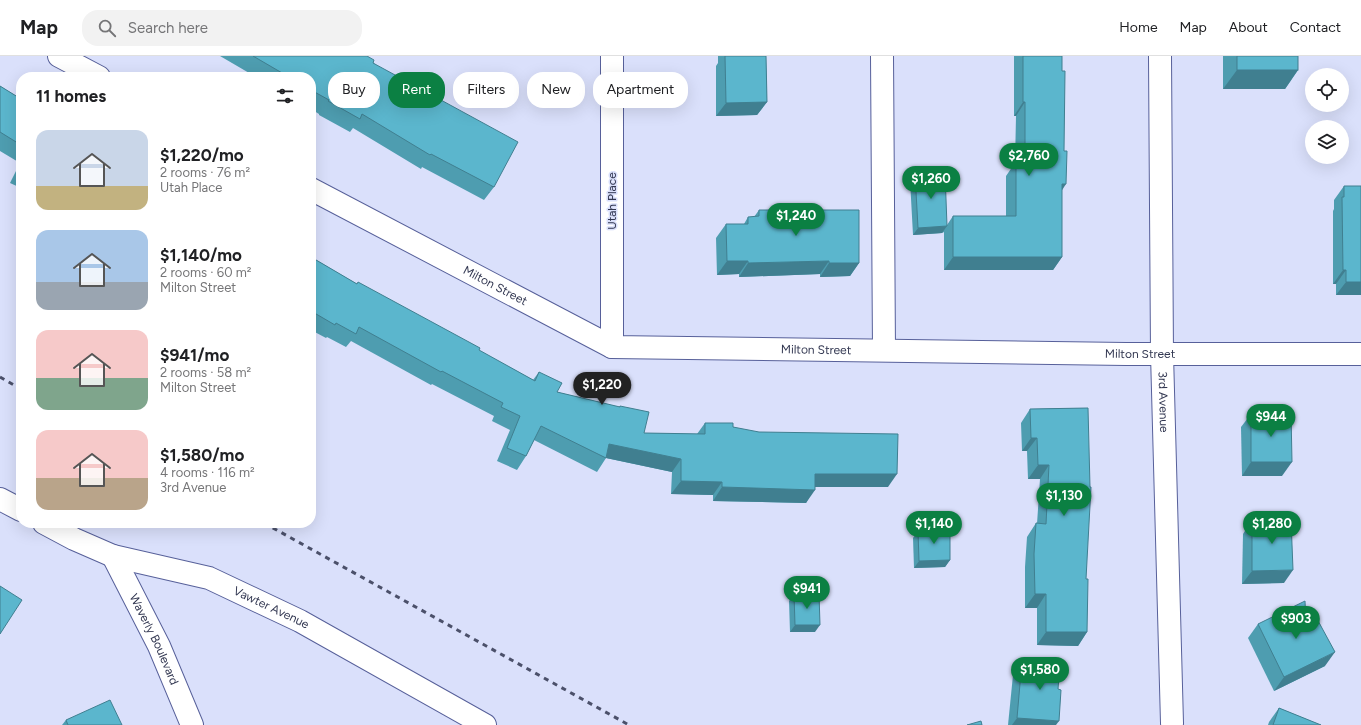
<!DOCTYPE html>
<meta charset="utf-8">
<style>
body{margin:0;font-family:Figtree,sans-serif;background:#f2f2f2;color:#202124;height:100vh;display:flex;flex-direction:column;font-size:15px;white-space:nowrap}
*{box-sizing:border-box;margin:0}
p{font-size:13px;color:#757577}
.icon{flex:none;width:22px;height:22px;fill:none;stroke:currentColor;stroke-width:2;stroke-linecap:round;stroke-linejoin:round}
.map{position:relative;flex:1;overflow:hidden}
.side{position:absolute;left:16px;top:16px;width:300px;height:456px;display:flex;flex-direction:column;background:#fff;border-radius:16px;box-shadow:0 4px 16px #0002}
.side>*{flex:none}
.top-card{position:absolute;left:328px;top:16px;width:380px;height:36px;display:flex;gap:8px}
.controls{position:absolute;left:1305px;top:12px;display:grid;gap:8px}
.controls a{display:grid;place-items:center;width:44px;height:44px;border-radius:50%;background:#fff;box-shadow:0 4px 16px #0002;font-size:20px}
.price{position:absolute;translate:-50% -34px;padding:0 9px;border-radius:14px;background:#0b8043;color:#fff;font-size:13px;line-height:26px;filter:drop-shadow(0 1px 2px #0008)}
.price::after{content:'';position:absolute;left:50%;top:24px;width:12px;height:9px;margin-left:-6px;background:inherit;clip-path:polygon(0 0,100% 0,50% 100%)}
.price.active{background:#222;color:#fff}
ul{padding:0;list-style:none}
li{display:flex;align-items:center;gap:12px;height:100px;padding:0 20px}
li span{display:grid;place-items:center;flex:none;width:112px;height:80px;border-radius:12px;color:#555}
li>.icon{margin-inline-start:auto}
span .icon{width:48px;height:48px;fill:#fffc;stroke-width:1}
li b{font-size:17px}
h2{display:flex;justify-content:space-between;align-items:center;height:48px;padding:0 20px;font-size:17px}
.tag{padding:0 14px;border-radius:16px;background:#fff;box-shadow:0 4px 16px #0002;font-size:14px;line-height:36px}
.tag.active{background:#0b8043;color:#fff}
header{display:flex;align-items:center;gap:24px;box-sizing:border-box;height:56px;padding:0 20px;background:#fff;border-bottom:1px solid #e0e0e0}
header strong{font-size:19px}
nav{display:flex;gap:22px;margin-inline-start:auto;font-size:14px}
.search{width:280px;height:36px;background:#f2f2f2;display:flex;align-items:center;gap:10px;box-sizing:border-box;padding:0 14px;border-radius:16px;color:#757577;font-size:15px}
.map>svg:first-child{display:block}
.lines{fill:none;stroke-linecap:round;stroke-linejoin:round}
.minor-casing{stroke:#57609a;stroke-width:24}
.minor{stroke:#fff;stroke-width:22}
.rail{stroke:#4b506a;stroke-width:3;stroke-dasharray:5 5;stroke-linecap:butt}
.wall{fill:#4e9db0}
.shaded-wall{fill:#407f90}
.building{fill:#5bb6cd;stroke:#407f90}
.labels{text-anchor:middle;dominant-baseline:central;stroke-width:3;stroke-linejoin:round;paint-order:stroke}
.street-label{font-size:12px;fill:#323751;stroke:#dae0fb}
</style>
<header>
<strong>Map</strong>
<div class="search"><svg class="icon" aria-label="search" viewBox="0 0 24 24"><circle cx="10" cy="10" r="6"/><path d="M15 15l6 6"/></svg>Search here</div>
<nav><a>Home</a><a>Map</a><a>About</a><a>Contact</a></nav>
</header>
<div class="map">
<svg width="1361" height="669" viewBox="0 0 1361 669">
<rect width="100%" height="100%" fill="#dae0fb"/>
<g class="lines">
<defs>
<g id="minor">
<polyline points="59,0 99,21"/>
<polyline points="882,0 884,294"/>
<path id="s1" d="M 1160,0 L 1162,298 L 1172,667"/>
<path id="s2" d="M 311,133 L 612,291 L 1126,298 L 1361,298"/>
<polyline points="612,291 612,0"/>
<polyline points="0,443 21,454"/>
<path id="s3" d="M 44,467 L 74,483 L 113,500 L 209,522 L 300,565 L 485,669"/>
<path id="s4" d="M 113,500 L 159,590 L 192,669"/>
</g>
</defs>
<!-- minor casing -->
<use href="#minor" class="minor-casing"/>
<!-- minor -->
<use href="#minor" class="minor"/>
<!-- rail -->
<g class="rail">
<polyline points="0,321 21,333"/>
<polyline points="264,467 629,669"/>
</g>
</g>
<!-- wall -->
<g class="wall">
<polygon points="220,0 367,0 494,131 484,144 422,111 421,113 353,72 350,76 319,59 319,58 311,53 311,21 256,21"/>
<polygon points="718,0 766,0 767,46 757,59 716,60 716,10 718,7"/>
<polygon points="1014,0 1062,0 1062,201 1053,214 944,214 944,176 942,177 913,179 910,124 915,117 947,169 953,160 1006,160 1006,120 1015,107 1016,60 1014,60"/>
<polygon points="1223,0 1298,0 1298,14 1285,33 1223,33"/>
<polygon points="0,30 21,43 21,132 10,127 20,107 0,95"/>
<polygon points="1344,130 1361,130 1361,239 1336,239 1336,228 1333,228 1333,155 1334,153 1334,144"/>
<polygon points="759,154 859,207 850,220 820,221 820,218 739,221 739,218 717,219 716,182 726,168 744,168 748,161 754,161"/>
<polygon points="311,201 357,228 533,324 539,316 557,336 619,351 620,350 644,377 697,378 705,367 733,371 888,431 815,431 806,447 713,445 713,439 671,438 672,416 606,402 597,416 534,384 526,400 517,414 497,405 510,374 492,365 494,360 432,328 431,329 351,285 346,291 327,281 326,282 311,274"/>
<polygon points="1088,352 1086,523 1087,576 1078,590 1037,589 1037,552 1025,552 1025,511 1027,481 1036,467 1037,468 1040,423 1028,423 1027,395 1022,395 1021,367 1030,353"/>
<polygon points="1251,358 1282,420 1242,420 1241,371"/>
<polygon points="1252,464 1284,527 1242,528 1243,478"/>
<polygon points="918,475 950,504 945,511 914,512 913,482"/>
<polygon points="794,538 815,576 790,576 789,545"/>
<polygon points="1306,566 1325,610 1274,635 1248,582 1258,568"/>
<polygon points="1022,605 1056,669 1008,669 1013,619"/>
<polygon points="1279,652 1321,669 1268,669 1269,666"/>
<polygon points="66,664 122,669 62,669"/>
</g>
<!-- shaded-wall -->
<g class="shaded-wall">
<polygon points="1237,14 1298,14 1285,33 1223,33"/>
<polygon points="767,46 757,59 716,60 726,47"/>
<polygon points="1023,46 1025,46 1016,60 1014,60"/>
<polygon points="1062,128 1066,128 1057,142"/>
<polygon points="947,170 942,177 913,179 918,172"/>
<polygon points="953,201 1062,201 1053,214 944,214"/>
<polygon points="727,205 748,205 739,218 717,219"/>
<polygon points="829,205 820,218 739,221 748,207"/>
<polygon points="829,207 859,207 850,220 820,221"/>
<polygon points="1343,214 1346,214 1336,228 1333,228"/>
<polygon points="1346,226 1361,226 1361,239 1336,239"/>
<polygon points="1031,382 1037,382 1027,395 1022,395"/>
<polygon points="609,388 681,403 672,416 606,402"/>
<polygon points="1251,406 1292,406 1282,420 1242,420"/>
<polygon points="1038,409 1049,409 1040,423 1028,423"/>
<polygon points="815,418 897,418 888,431 806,431"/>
<polygon points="681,425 722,426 713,439 671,438"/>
<polygon points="722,431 815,434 806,447 713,445"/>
<polygon points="950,504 945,511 914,512 919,505"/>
<polygon points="1293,514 1284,527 1242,528 1252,515"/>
<polygon points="1035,538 1046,538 1037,552 1025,552"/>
<polygon points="795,569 820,569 815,576 790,576"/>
<polygon points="1046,576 1087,576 1078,590 1037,589"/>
<polygon points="1335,596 1325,610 1274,635 1284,621"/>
<polygon points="1017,662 1059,665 1056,669 1012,669"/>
</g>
<!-- building -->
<g class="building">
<polygon points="253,0 367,0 374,4 373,7 518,86 494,131 431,98 430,99 362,58 360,63 328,45 329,44 311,34 311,21 289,21"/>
<polygon points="725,0 766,0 767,46 726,47"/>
<polygon points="1023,0 1062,0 1062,15 1065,15 1064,95 1067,95 1066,128 1062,128 1062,201 953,201 953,160 1016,160 1016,106 1025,106 1025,46 1023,46"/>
<rect x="1237" y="0" width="61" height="14"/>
<polygon points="0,30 21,43 21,89 0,76"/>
<polygon points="21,109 21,114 19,113"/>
<polygon points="945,116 947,170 918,172 915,117"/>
<polygon points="1344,130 1361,130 1361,226 1346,226 1346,214 1343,214 1342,141 1344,141"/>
<polygon points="759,154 859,154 859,207 829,207 829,205 748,207 748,205 727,205 726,168 748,168 748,161 759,160"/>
<polygon points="311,201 357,228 358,226 480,292 479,294 535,325 539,316 562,327 557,336 620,351 620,350 649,356 644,377 705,378 705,367 733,367 733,371 759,376 898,378 897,418 815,418 815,434 722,431 722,426 681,425 681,403 609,388 606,402 541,370 526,400 507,392 520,360 501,351 503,347 442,315 441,316 359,271 356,278 336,267 335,269 311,255"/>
<polygon points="1088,352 1090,431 1091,431 1086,523 1088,523 1087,576 1046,576 1046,538 1035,538 1034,498 1036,467 1046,468 1049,409 1038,409 1037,382 1031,382 1030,353"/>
<polygon points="1291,357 1292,406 1251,406 1251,358"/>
<polygon points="1291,463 1293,514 1252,515 1252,464"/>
<polygon points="950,474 950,504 919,505 918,475"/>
<polygon points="0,530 22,544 0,578"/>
<polygon points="794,538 819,538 820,569 795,569"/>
<polygon points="1305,545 1306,566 1316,561 1335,596 1284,621 1258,568"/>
<polygon points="1022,605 1060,607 1058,633 1061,634 1059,665 1017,662"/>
<polygon points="110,644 122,669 68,669 66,664"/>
<polygon points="1279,652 1321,669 1273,669"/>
<polygon points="981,665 982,669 967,669"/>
</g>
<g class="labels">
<!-- street labels -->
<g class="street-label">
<text transform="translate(612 145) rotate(-90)">Utah Place</text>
<text stroke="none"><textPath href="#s2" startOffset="208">Milton Street</textPath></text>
<text stroke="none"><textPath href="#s2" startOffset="544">Milton Street</textPath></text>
<text stroke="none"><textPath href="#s2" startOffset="868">Milton Street</textPath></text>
<text stroke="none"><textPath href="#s1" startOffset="346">3rd Avenue</textPath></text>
<text stroke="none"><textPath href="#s3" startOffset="244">Vawter Avenue</textPath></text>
<text stroke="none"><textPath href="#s4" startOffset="93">Waverly Boulevard</textPath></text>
</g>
</g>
</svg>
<div class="controls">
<a><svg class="icon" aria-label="locate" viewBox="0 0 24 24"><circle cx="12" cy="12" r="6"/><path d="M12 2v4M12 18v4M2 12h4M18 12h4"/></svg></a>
<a><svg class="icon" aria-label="layers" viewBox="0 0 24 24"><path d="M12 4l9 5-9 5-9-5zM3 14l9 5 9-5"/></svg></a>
</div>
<b class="price" style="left:1029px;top:121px">$2,760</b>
<b class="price" style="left:931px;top:144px">$1,260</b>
<b class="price" style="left:796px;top:181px">$1,240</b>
<b class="price active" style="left:602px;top:350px">$1,220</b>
<b class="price" style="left:1271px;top:382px">$944</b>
<b class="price" style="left:1064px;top:461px">$1,130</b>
<b class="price" style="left:934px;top:489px">$1,140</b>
<b class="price" style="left:1272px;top:489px">$1,280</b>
<b class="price" style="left:807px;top:554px">$941</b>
<b class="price" style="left:1296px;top:584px">$903</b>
<b class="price" style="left:1040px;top:635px">$1,580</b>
<div class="top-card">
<a class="tag">Buy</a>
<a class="tag active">Rent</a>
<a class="tag">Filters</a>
<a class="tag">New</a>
<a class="tag">Apartment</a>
</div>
<section class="side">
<h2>11 homes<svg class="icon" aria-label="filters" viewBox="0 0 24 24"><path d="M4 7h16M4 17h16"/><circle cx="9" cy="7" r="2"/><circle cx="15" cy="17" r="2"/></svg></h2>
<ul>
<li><span style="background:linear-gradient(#c9d6e8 70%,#c2b280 0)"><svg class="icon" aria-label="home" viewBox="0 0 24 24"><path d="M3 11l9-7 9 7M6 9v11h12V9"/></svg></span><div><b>$1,220/mo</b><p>2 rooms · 76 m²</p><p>Utah Place</p></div></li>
<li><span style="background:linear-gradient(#a9c7e8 65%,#9aa5b1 0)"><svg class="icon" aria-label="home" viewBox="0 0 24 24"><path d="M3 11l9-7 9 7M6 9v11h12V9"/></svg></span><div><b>$1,140/mo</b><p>2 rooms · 60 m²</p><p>Milton Street</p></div></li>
<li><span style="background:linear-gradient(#f6c9c9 60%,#7fa58c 0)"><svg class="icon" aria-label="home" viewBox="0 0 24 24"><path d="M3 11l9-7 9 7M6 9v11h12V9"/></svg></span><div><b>$941/mo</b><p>2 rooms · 58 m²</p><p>Milton Street</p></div></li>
<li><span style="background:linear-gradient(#f6c9c9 60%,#b9a48a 0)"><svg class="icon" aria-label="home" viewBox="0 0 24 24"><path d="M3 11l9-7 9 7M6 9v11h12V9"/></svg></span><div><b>$1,580/mo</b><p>4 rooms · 116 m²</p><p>3rd Avenue</p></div></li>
</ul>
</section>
</div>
